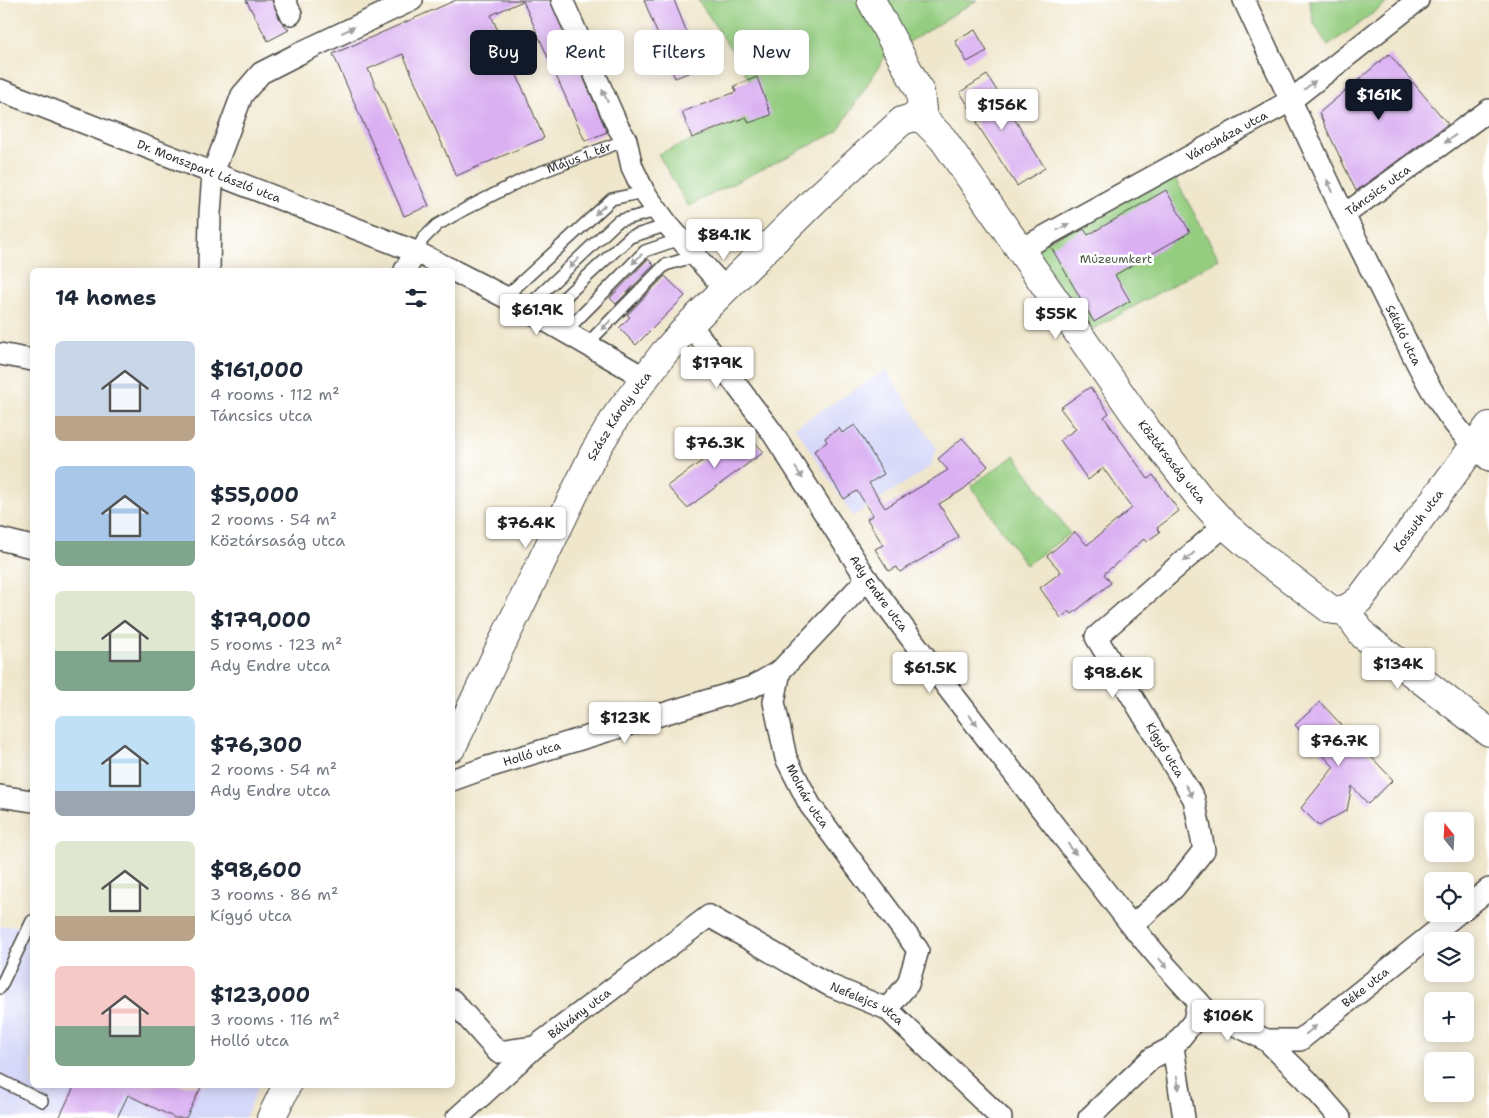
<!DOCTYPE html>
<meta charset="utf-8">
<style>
body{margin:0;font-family:"Shantell Sans",sans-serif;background:#f2f2f3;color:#1f2937;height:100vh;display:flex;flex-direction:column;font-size:19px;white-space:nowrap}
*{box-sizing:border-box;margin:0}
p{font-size:16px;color:#747a83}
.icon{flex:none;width:28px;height:28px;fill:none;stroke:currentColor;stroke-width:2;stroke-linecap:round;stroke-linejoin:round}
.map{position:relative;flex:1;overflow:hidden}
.panel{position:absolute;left:30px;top:268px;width:425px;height:820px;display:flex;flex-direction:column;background:#fff;border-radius:8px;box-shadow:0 2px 12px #0003}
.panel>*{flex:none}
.hud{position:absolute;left:470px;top:30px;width:475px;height:45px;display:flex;gap:10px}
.needle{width:32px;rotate:342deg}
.controls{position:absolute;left:1424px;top:812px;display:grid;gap:10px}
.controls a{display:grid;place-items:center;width:50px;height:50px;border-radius:8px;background:#fff;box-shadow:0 2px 12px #0003;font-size:25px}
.price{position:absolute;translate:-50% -42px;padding:0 11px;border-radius:5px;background:#fff;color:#222;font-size:16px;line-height:32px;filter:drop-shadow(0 1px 2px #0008)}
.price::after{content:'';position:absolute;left:50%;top:30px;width:15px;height:11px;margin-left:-8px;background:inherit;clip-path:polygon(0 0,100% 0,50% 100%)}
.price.current{background:#111827;color:#fff}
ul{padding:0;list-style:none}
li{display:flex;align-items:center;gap:15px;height:125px;padding:0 25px}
li span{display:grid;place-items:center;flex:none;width:140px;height:100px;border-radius:8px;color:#555}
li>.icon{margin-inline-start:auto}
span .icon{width:60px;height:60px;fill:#fffc;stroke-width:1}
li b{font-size:21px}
h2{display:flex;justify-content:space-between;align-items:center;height:60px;padding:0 25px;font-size:21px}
.tag{padding:0 18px;border-radius:8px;background:#fff;box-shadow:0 2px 12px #0003;font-size:18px;line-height:45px}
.tag.current{background:#111827;color:#fff}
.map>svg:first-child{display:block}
.built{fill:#d6d8f9}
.green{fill:#94cd80;stroke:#607c56}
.building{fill:#dab0f2}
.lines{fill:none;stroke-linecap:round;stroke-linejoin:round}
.lane-casing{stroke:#484743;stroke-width:14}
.street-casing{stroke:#484743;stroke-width:24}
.secondary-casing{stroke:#484743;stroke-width:30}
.lane{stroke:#fff;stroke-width:11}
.street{stroke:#fff;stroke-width:21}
.secondary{stroke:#fff;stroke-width:28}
.oneway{fill:#a0a0a0}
.labels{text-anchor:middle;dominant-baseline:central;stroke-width:5;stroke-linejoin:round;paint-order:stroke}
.street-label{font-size:12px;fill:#2b2b2b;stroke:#fff}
.park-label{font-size:12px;fill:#4a5c44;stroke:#fff}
</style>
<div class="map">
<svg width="1489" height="1118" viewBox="0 0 1489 1118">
<rect width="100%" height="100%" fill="#fff"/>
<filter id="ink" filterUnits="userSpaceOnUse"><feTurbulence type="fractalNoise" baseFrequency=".02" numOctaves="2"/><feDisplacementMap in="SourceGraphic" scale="10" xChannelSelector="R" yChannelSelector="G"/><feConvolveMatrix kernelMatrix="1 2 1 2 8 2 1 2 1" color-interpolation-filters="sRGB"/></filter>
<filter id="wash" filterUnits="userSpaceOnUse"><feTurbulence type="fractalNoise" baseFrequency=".0096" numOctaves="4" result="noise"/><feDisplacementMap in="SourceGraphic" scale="20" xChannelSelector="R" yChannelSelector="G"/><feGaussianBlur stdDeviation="1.12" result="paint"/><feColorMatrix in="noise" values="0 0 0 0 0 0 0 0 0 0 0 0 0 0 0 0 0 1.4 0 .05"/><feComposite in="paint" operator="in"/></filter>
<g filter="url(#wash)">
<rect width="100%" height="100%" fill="#efe6cb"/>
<!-- built -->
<g class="built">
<polygon points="886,370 937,449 930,467 853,516 795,427"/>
<polygon points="0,926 18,926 32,933 32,1085 259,1085 245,1118 0,1118"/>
</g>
<!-- green -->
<g class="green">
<polygon points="698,0 977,0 885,57 837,132 688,206 658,154 764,111 740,63"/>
<polygon points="1309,0 1391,0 1328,46 1314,24"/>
<polygon points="1171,171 1219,259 1090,331 1034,249"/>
<polygon points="1015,455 1070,534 1026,565 971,486"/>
</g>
<g id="blocks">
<!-- building -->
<g class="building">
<polygon points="246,0 272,0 280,20 289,30 268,41"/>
<polygon points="456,0 550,0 607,132 585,141 523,1 491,15 544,138 456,176 403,54 368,69 429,206 404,216 333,54"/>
<polygon points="644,0 674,0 701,68 675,78"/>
<polygon points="975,30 987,51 967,62 955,41"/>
<polygon points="1389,54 1448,124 1356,191 1319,113"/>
<polygon points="987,75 1045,168 1017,186 977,124 978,122 960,92"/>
<polygon points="757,77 771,115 749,123 746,117 692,138 682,112 736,92 734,86"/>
<polygon points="1166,190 1190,232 1115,275 1130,301 1094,322 1051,247 1084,229 1088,235"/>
<polygon points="648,259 654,265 616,304 610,298"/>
<polygon points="665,276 685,296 636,345 619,328 630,317 627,315"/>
<polygon points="1090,387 1109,413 1104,417 1148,479 1153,475 1179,511 1157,528 1160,532 1146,542 1144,539 1104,574 1111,583 1072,614 1069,611 1061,618 1040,588 1061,572 1047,556 1075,532 1087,545 1132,508 1103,468 1088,480 1060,440 1076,429 1060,408"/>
<polygon points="855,425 884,474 869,483 885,508 948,470 938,459 962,438 988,466 964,489 939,504 959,537 900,572 897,567 889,571 875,549 883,545 867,519 873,515 857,491 844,499 814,451 827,442 825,438 839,428 842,433"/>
<polygon points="744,431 764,452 687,508 667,486"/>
<polygon points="1320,702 1393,780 1368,804 1352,786 1347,810 1319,826 1301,808 1334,767 1295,725"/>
<polygon points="75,1085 202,1085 186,1118 175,1118 128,1095 117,1118 59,1118"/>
</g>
</g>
</g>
<g filter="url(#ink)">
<use href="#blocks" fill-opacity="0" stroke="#484743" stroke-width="1"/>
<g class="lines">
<defs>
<g id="lane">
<path id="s1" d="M 416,252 L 423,239 L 437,225 L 467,208 L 528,177 L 626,140"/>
<polyline points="505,297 612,199 644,192"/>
<polyline points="525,309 618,221 657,211"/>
<polyline points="542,318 630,237 668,225"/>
<polyline points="565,332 645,251 680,239"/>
<polyline points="587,344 665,265 696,256"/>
<polyline points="0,988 32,921"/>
<polyline points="0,1080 42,1101"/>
</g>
<g id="street">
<polyline points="284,0 291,14"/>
<polyline points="562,0 618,127 626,140 632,167 644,192 668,225 725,289"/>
<path id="s2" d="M 1244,0 L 1344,215 L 1489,110"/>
<path id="s3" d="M 0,90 L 416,252 L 452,270"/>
<path id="s4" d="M 1344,215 C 1361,250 1378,284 1395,318 C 1419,369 1445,424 1489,460"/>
<path id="s5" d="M 1020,250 L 1290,101 L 1418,0"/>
<polyline points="209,270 210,214 213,173 242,95 261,73 304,51 412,0"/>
<polyline points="405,270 416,252"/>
<polyline points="452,270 505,297 645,378"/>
<path id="s6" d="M 690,324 L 772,432 L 867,579 L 951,692 L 1132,926 L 1166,966 L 1207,1011 L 1266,1040 L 1306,1079 L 1340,1118"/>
<polyline points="0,354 32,360"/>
<polyline points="0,539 32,547"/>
<path id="s7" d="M 867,579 L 780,671 L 774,702 L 786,758 L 810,805 L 918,950 L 908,984 L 887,1009"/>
<path id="s8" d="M 452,780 L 488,767 L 752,687 L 780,671"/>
<polyline points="0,796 32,801"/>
<polyline points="1465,908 1489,889"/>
<polyline points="1132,926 1174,888 1204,850 1194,799 1096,637 1225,525"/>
<polyline points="452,1000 498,1052 535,1047"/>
<path id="s9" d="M 1266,1040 L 1300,1040 L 1457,914"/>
<polyline points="1173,1047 1184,1118"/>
<path id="s10" d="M 457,1118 L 535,1047 L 709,916 L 829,985 L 887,1009 L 1001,1118"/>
<polyline points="1089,1118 1152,1058 1173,1047 1194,1021 1198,1001"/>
</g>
<g id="secondary">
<polyline points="871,0 920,92 923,119"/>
<path id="s11" d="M 923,119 L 943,139 L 1136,416 L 1200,498 L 1225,525 L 1264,559 L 1330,609 C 1342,613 1351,607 1360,599 L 1489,426"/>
<polyline points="1345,610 1364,636 1489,732"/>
<path id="s12" d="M 452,747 L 594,453 L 617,415 L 664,353 L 690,324 L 814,201 L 902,121 L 914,117 L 923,119"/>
<polyline points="271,1118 287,1085"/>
</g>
</defs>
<!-- lane casing -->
<use href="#lane" class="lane-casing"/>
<!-- street casing -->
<use href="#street" class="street-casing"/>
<!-- secondary casing -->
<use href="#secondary" class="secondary-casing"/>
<!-- lane -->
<use href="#lane" class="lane"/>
<!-- street -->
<use href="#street" class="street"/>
<!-- secondary -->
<use href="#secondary" class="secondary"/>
</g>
<!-- one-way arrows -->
<defs><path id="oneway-solid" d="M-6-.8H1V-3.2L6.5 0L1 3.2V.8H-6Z" transform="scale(1.25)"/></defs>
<g class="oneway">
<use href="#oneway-solid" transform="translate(348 30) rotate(-25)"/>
<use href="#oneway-solid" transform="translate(1310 85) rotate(-38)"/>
<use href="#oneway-solid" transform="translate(605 96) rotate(-114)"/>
<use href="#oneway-solid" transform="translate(1450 139) rotate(144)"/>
<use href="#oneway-solid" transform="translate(1330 186) rotate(-115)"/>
<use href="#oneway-solid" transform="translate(600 210) rotate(138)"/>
<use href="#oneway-solid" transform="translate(1063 227) rotate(-29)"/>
<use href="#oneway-solid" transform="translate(637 259) rotate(135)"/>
<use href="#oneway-solid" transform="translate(574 263) rotate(136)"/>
<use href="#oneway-solid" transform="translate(606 325) rotate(134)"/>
<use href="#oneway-solid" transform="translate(799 473) rotate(57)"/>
<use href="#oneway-solid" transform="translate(1189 557) rotate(139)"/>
<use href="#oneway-solid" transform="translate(973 720) rotate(52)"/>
<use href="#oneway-solid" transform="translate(1189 791) rotate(59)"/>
<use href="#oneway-solid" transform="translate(1072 849) rotate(52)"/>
<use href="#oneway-solid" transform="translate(1163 963) rotate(49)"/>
<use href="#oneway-solid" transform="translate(1311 1030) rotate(-39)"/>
<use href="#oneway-solid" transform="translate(1178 1083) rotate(81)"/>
</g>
</g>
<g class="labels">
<!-- street labels -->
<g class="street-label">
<text stroke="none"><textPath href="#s5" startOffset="236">Városháza utca</textPath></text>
<text stroke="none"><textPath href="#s1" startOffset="192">Május 1. tér</textPath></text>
<text stroke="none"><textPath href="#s3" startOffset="224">Dr. Monszpart László utca</textPath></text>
<text stroke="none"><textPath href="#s2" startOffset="279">Táncsics utca</textPath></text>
<text stroke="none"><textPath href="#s4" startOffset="134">Sétáló utca</textPath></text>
<text stroke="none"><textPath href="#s12" startOffset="371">Szász Károly utca</textPath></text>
<text stroke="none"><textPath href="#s11" startOffset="424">Köztársaság utca</textPath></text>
<text stroke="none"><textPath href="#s11" startOffset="772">Kossuth utca</textPath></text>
<text stroke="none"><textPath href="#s6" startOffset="329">Ady Endre utca</textPath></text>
<text transform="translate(1165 750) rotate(59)">Kígyó utca</text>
<text stroke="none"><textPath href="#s8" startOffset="84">Holló utca</textPath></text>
<text stroke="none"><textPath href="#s7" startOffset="259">Molnár utca</textPath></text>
<text stroke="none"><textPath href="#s9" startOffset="118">Béke utca</textPath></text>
<text stroke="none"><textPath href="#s10" startOffset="504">Nefelejcs utca</textPath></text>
<text stroke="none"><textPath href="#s10" startOffset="161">Bálvány utca</textPath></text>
</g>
<!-- park labels -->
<g class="park-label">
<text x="1116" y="259">Múzeumkert</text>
</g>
</g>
</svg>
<div class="controls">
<a><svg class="needle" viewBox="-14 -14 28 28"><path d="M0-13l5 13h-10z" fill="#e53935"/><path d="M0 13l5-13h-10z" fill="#747a83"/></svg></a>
<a><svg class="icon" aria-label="locate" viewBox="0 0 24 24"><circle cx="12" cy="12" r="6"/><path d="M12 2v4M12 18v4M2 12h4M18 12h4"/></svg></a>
<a><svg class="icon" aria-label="layers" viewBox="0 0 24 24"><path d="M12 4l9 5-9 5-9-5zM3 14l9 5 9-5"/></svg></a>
<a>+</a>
<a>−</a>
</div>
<b class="price current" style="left:1379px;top:121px">$161K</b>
<b class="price" style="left:1002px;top:131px">$156K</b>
<b class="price" style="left:724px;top:261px">$84.1K</b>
<b class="price" style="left:537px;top:336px">$61.9K</b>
<b class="price" style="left:1056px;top:340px">$55K</b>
<b class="price" style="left:717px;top:389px">$179K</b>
<b class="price" style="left:715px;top:469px">$76.3K</b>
<b class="price" style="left:526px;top:549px">$76.4K</b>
<b class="price" style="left:1398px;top:690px">$134K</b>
<b class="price" style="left:930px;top:694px">$61.5K</b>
<b class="price" style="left:1113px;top:699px">$98.6K</b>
<b class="price" style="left:625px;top:744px">$123K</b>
<b class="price" style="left:1339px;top:767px">$76.7K</b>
<b class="price" style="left:1228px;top:1042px">$106K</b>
<div class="hud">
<a class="tag current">Buy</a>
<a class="tag">Rent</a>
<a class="tag">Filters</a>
<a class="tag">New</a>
</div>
<section class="panel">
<h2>14 homes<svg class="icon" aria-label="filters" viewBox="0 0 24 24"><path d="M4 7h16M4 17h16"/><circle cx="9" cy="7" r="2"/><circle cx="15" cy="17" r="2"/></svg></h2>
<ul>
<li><span style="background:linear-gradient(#c9d6e8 75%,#b9a48a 0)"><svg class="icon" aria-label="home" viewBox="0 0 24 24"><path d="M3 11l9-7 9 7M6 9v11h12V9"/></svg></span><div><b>$161,000</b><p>4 rooms · 112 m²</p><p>Táncsics utca</p></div></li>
<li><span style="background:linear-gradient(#a9c7e8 75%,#7fa58c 0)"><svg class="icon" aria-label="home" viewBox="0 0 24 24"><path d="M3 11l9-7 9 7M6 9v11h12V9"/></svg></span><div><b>$55,000</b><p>2 rooms · 54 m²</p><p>Köztársaság utca</p></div></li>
<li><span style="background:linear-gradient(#dfe7d0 60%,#7fa58c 0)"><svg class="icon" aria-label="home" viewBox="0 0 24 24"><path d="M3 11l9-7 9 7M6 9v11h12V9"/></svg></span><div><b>$179,000</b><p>5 rooms · 123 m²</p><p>Ady Endre utca</p></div></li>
<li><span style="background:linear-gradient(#bfe0f5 75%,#9aa5b1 0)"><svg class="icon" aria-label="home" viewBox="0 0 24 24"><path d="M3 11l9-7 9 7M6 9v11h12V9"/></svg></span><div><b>$76,300</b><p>2 rooms · 54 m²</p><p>Ady Endre utca</p></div></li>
<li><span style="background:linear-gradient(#dfe7d0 75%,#b9a48a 0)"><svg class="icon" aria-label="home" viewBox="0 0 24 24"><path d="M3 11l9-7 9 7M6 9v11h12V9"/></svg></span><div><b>$98,600</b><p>3 rooms · 86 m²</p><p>Kígyó utca</p></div></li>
<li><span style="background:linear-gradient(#f6c9c9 60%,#7fa58c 0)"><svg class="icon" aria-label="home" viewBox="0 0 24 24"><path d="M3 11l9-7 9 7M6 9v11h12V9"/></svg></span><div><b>$123,000</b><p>3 rooms · 116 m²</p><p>Holló utca</p></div></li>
</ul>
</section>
</div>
